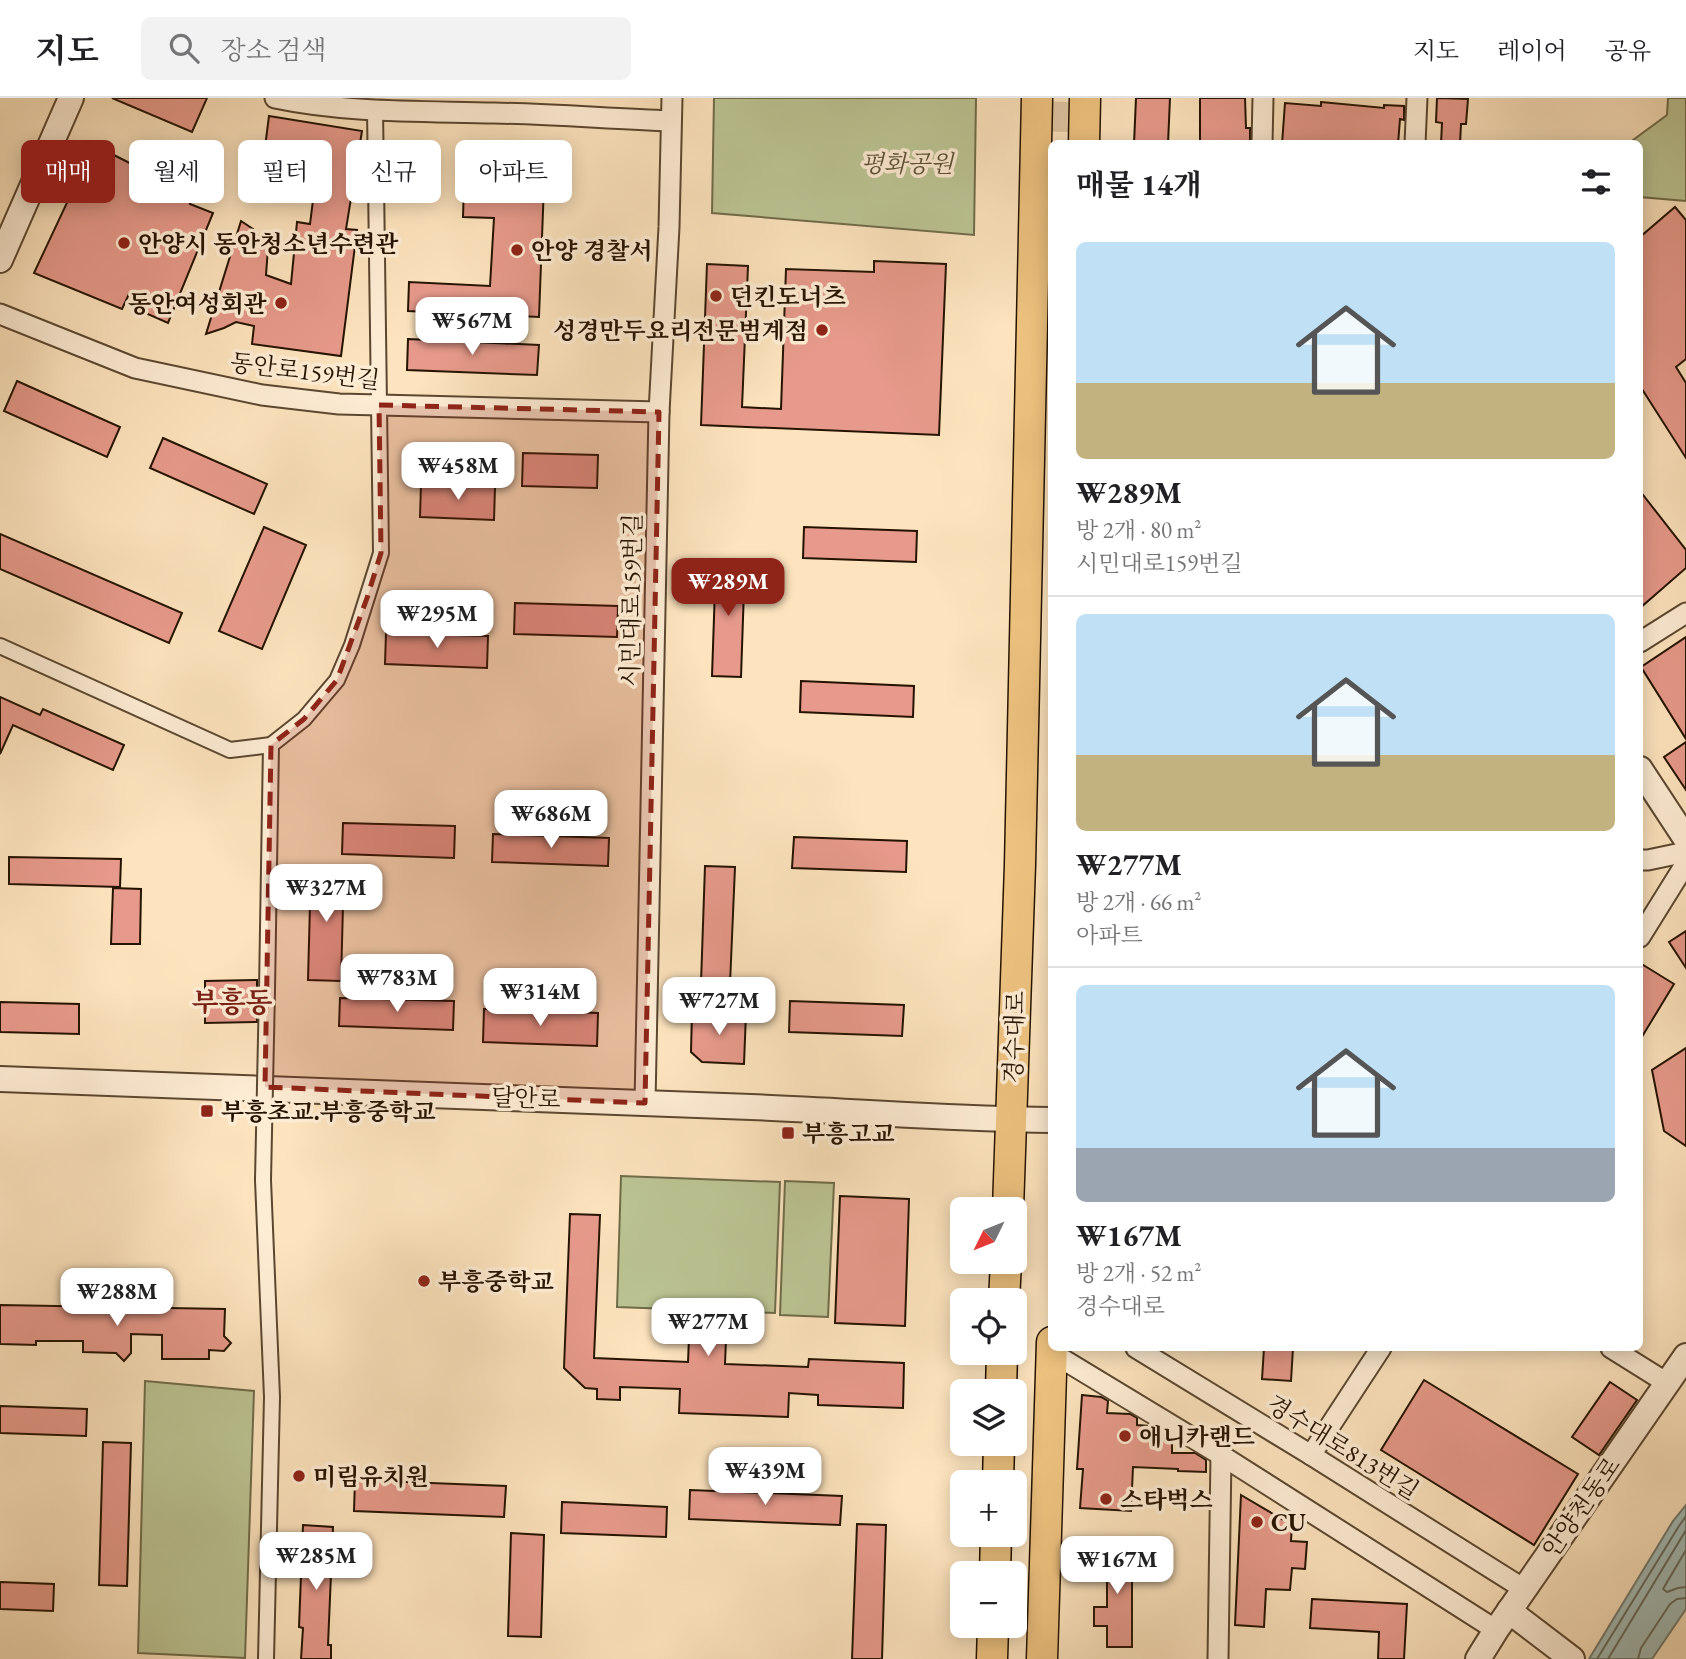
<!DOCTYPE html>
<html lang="ko">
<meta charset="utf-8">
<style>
body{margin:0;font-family:"EB Garamond","Noto Serif KR",serif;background:#f2f2f2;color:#202124;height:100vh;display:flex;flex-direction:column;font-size:26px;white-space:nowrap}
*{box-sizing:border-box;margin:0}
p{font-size:23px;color:#757577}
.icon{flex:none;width:38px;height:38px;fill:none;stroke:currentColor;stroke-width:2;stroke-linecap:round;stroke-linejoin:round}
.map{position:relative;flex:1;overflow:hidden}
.side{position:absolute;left:1048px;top:42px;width:595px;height:1211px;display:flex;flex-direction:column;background:#fff;border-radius:10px;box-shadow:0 4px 18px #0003}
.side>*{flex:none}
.banner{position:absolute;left:21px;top:42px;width:665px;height:63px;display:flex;gap:14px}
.needle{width:46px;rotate:227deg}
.tools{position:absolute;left:950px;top:1099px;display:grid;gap:14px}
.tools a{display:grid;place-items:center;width:77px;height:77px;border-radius:10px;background:#fff;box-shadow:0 4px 18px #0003;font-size:35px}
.price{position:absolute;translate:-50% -60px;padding:0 16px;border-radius:14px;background:#fff;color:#222;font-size:23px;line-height:46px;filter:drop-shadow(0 2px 4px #0008)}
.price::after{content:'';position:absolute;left:50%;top:42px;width:21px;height:16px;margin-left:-10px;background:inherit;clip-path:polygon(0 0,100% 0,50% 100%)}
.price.active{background:#8f2418;color:#fff}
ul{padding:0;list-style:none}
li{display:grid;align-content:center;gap:14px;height:371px;padding:0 28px}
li+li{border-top:2px solid #e0e0e0}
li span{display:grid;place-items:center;height:217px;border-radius:10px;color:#555}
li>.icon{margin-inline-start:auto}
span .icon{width:126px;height:126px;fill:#fffc;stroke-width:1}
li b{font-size:30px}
h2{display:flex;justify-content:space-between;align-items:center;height:84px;padding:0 28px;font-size:30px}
.chip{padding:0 24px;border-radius:10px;background:#fff;box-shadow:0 4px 18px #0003;font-size:24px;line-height:63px}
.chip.active{background:#8f2418;color:#fff}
header{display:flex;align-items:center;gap:42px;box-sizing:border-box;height:98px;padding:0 35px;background:#fff;border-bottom:2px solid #e0e0e0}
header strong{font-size:33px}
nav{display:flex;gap:38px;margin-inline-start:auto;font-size:24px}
.search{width:490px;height:63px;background:#f2f2f2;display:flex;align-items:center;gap:18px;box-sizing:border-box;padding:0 24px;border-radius:10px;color:#757577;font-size:26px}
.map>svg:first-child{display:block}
.green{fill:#bcc594;stroke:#706c4a;stroke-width:2}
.water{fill:#a1bdb9;stroke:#6f796f;stroke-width:2}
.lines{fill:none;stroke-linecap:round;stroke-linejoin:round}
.shore{stroke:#63685d;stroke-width:2}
.building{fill:#e79a8b;stroke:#251301;stroke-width:2}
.primary-tunnel{stroke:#ddc5a2;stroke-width:30;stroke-dasharray:30 15;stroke-linecap:butt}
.pedestrian-casing{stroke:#5b4730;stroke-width:18}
.minor-casing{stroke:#5b4730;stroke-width:23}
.tertiary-casing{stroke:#5b4730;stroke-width:28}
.primary-casing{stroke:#251301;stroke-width:33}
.pedestrian{stroke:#feedd5;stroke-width:14}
.minor{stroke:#feedd5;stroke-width:19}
.tertiary{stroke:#feedd5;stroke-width:24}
.primary{stroke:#eec27f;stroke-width:30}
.pedestrian-bridge-casing{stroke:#5b4730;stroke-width:18;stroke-linecap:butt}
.pedestrian-bridge{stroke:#feedd5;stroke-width:14}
.marked{fill:#8f2418;fill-opacity:0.2;stroke:#8f2418;stroke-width:5;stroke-dasharray:14 9;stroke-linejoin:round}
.poi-dot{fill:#8f2418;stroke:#feedd5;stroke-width:2.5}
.labels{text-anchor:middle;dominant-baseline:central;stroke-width:7;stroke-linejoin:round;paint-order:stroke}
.park-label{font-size:24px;font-style:italic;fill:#5a5134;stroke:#feedd5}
.poi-label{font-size:24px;font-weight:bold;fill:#251301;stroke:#feedd5;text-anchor:start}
.street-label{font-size:24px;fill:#251301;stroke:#feedd5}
.quarter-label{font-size:28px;font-weight:bold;fill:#7a1f14;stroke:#feedd5}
</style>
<header>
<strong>지도</strong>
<div class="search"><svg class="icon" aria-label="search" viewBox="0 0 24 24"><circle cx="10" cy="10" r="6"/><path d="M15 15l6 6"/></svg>장소 검색</div>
<nav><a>지도</a><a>레이어</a><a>공유</a></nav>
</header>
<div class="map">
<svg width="1686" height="1561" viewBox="0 0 1686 1561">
<rect width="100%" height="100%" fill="#fde4be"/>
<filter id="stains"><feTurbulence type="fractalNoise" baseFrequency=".00286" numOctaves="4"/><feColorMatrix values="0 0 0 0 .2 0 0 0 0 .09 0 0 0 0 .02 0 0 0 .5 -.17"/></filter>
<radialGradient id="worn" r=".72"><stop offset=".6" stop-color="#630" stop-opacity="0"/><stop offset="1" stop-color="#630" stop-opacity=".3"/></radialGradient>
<!-- green -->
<g class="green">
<polygon points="714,0 976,0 974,137 712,115"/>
<polygon points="1668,0 1686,0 1686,103 1640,99 1640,46 1629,45 1667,17"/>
<polygon points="621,1078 780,1084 775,1215 617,1209"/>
<polygon points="785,1083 834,1085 828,1219 780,1217"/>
<polygon points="145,1283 254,1293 245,1560 138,1555"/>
</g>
<!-- water -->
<polygon class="water" points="1686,1407 1686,1511 1652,1561 1589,1561 1673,1423"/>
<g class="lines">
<!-- shore -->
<g class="shore">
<polyline points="1686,1452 1663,1491 1667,1494 1678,1490 1686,1489"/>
<polyline points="1597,1561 1679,1428 1686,1418"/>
<polyline points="1608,1561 1686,1432"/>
<polyline points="1638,1561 1641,1550 1670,1506 1677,1501 1686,1500"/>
</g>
</g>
<!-- building -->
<g class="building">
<polygon points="112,0 207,0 192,34"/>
<polygon points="1136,0 1170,0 1168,46 1134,46"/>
<polygon points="1200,0 1245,0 1246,30 1250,30 1250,46 1200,46"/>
<polygon points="1437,0 1468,1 1466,26 1461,26 1460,46 1441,46 1442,25 1436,24"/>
<polygon points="1321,4 1384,10 1384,7 1404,8 1404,22 1400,21 1398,46 1282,46 1285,5 1321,8"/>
<polygon points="269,18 362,33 346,131 357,132 341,258 252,246 254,228 236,224 224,230 206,236 241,123 253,131 268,150 266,177 291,186 297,124 310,126 318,62 265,49"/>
<polygon points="94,47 189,95 190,106 213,115 168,225 143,214 129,196 122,211 34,175"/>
<polygon points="465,57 545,60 539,219 408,213 409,184 490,188 494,120 463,119"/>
<polygon points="1675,109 1686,122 1686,261 1676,269 1686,285 1686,360 1640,288 1640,139"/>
<polygon points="874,163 946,166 939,337 701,327 707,166 748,168 742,309 781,311 786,171 874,174"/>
<polygon points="408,241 539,247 537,277 407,272"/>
<polygon points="17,283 120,329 107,359 4,313"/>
<polygon points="163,340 267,386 254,416 150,370"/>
<polygon points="523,355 598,357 597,390 522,388"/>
<polygon points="421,386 495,389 494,422 420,419"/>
<polygon points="1640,393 1686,452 1686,470 1640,510"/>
<polygon points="264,429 306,447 262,551 219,533"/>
<polygon points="804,429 917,433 916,464 803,460"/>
<polygon points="0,436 182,515 169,545 0,471"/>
<polygon points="716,461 745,462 741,579 712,578"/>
<polygon points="515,505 618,508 617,539 514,536"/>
<polygon points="386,535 488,538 487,570 385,566"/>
<polygon points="1686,539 1686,641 1641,569"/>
<polygon points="801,583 914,588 913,619 800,614"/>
<polygon points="0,599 40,617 43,611 124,647 113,672 13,627 0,656"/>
<polygon points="1686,644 1686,692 1664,659"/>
<polygon points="343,725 455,728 454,760 342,756"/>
<polygon points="493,736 609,740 608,768 492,764"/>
<polygon points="794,739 907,743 906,774 792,770"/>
<polygon points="9,759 121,761 120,789 9,786"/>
<polygon points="705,768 735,769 730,886 701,885"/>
<polygon points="311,769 344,770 341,883 308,882"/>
<polygon points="113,790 141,791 140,846 111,846"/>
<polygon points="1686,833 1686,870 1669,844"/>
<polygon points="1640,865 1674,886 1640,942"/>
<polygon points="257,882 257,924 205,925 205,883"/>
<polygon points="340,900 454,903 453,932 339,928"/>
<polygon points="790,903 904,907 902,938 789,934"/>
<polygon points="0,904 79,906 79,936 0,934"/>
<polygon points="484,911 598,915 597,948 483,944"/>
<polygon points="692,913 746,915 744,966 702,964 691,954"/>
<polygon points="1686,950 1686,1048 1664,1033 1652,972"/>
<polygon points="840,1098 909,1101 905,1228 835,1225"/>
<polygon points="570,1116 600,1117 594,1260 688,1264 690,1215 727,1217 725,1266 808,1269 809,1261 904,1265 903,1310 818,1307 818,1297 789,1295 788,1319 679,1315 680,1291 620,1289 620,1302 597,1301 597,1291 585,1290 564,1270"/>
<polygon points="0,1207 225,1211 224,1238 231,1245 224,1253 209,1252 209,1261 162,1261 162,1237 131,1236 131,1255 124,1263 116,1255 83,1254 83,1243 36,1243 36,1247 0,1246"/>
<polygon points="1264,1250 1293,1250 1291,1283 1262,1281"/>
<polygon points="1424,1282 1578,1376 1534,1447 1381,1352"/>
<polygon points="1610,1284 1637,1302 1599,1357 1572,1339"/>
<polygon points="1082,1297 1101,1299 1108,1303 1107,1315 1130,1316 1137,1320 1137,1327 1150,1328 1172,1342 1172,1355 1195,1355 1206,1362 1206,1374 1178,1373 1178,1371 1133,1369 1131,1413 1080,1410 1083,1371 1077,1371"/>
<polygon points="0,1308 87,1311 86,1338 0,1335"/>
<polygon points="103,1344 131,1345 127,1488 99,1487"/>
<polygon points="355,1382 506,1388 504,1419 354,1413"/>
<polygon points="690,1392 842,1398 840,1427 689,1421"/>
<polygon points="1241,1397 1292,1427 1291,1443 1307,1444 1305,1471 1292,1470 1290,1492 1266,1491 1264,1529 1235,1527"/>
<polygon points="562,1404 667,1409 666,1439 561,1435"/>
<polygon points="857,1426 886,1427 882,1561 852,1561"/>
<polygon points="303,1427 333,1429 328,1547 331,1547 331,1561 301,1561 303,1530 299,1529"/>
<polygon points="511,1435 544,1437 541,1539 508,1538"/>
<polygon points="1111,1446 1132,1446 1132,1549 1107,1549 1107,1528 1094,1528 1094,1509 1107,1509 1107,1482 1096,1482 1096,1458 1111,1459"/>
<polygon points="0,1484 54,1486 53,1513 0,1511"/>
<polygon points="1312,1501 1407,1506 1404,1561 1378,1561 1379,1534 1310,1530"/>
</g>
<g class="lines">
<!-- primary-tunnel -->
<polyline class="primary-tunnel" points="1067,34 1068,0"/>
<defs>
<g id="pedestrian">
<polyline points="0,548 230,652 271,647"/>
<polyline points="267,892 271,647 304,621 337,582 352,547 381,455 375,11"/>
<polyline points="263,1082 272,1299 266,1561"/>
</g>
<g id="minor">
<path d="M 275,0 C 346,15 421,13 494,15 C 553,16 612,21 671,23"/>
<polyline points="1262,46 1263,0"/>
<polyline points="1415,46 1417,0"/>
<polyline points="0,216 135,270 262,297 339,306 659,314"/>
<polyline points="1640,544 1686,515"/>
<polyline points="1640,762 1648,762 1686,754"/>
<polyline points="1640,839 1686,765"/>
<polyline points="645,1005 659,314 669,129 672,0"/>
<polyline points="1136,1250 1311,1357 1524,1491"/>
<polyline points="1611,1250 1667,1285"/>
<polyline points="1051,1254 1221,1357 1496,1532"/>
<polyline points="1311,1357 1381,1250"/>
<polyline points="1218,1561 1221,1357"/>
</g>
<g id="tertiary">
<polyline points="0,162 71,0"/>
<polyline points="1640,671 1686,741"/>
<path d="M 0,981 C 250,988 500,999 751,1009 C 851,1013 951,1021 1052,1022"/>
<polyline points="1509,1513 1572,1561"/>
<polyline points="1478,1561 1496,1532 1686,1258"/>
</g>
<g id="primary">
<polyline points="1084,46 1085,0"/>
<polyline points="1008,1111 1020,767 1037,0"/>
<polyline points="1004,1202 1006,1164"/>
<polyline points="1001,1293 1002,1255"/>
<polyline points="998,1384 999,1346"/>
<polyline points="995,1475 996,1437"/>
<polyline points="992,1561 993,1528"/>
<polyline points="1042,1561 1052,1244"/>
</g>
</defs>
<!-- pedestrian casing -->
<use href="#pedestrian" class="pedestrian-casing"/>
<!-- minor casing -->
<use href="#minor" class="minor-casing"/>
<!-- tertiary casing -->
<use href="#tertiary" class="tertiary-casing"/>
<!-- primary casing -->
<use href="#primary" class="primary-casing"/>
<!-- pedestrian -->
<use href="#pedestrian" class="pedestrian"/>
<!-- minor -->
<use href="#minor" class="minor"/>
<!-- tertiary -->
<use href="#tertiary" class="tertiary"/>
<!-- primary -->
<use href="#primary" class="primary"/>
<defs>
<polyline id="pedestrian-bridge" points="263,1082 267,892"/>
</defs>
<!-- pedestrian-bridge casing -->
<use href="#pedestrian-bridge" class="pedestrian-bridge-casing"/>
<!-- pedestrian-bridge -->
<use href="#pedestrian-bridge" class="pedestrian-bridge"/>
</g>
<!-- marked area -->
<path class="marked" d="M 379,307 L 659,314 L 645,1005 L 265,989 L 271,647 L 304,621 L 337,582 L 367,500 L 381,455 Z"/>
<!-- markers -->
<g class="poi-dot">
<circle cx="124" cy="145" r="7"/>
<circle cx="517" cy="152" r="7"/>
<circle cx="716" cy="198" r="7"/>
<circle cx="281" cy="205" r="7"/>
<circle cx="822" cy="232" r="7"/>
<rect x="200" y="1006" width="14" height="14" rx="3.5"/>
<rect x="781" y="1028" width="14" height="14" rx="3.5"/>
<circle cx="424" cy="1183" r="7"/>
<circle cx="1125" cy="1338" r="7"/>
<circle cx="299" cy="1378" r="7"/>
<circle cx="1106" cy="1401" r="7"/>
<circle cx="1257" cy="1424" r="7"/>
</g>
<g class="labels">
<!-- park labels -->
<g class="park-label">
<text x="907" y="65">평화공원</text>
</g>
<!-- poi labels -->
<g class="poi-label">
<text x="138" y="145">안양시 동안청소년수련관</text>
<text x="531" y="152">안양 경찰서</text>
<text x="730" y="198">던킨도너츠</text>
<text x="267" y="205" text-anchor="end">동안여성회관</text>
<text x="808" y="232" text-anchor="end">성경만두요리전문범계점</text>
<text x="221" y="1013">부흥초교.부흥중학교</text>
<text x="802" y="1035">부흥고교</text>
<text x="438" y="1183">부흥중학교</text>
<text x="1139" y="1338">애니카랜드</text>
<text x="313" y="1378">미림유치원</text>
<text x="1120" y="1401">스타벅스</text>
<text x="1271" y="1424">CU</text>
</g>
<!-- street labels -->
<g class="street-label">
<text transform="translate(305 273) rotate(7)">동안로159번길</text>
<text transform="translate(631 502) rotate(-89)">시민대로159번길</text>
<text transform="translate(1014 939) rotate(-88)">경수대로</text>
<text transform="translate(526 1000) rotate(2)">달안로</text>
<text transform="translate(1343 1349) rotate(32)">경수대로813번길</text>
<text transform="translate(1581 1409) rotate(-55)">안양천동로</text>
</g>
<!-- quarter labels -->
<g class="quarter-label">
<text x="232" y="904">부흥동</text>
</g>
</g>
<rect width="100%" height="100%" filter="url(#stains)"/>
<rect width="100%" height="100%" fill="url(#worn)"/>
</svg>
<div class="tools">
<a><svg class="needle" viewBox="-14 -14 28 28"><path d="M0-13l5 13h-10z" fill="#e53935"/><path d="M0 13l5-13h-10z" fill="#757577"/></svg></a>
<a><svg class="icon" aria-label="locate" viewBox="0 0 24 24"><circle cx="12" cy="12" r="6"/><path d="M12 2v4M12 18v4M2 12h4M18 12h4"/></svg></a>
<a><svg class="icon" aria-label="layers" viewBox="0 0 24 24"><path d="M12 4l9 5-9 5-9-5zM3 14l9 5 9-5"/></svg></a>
<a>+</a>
<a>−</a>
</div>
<b class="price" style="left:472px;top:259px">₩567M</b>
<b class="price" style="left:458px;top:404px">₩458M</b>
<b class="price active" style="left:728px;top:520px">₩289M</b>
<b class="price" style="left:437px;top:552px">₩295M</b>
<b class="price" style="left:551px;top:752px">₩686M</b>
<b class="price" style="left:326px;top:826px">₩327M</b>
<b class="price" style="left:397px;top:916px">₩783M</b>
<b class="price" style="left:540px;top:930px">₩314M</b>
<b class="price" style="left:719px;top:939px">₩727M</b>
<b class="price" style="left:117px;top:1230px">₩288M</b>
<b class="price" style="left:708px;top:1260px">₩277M</b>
<b class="price" style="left:765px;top:1409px">₩439M</b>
<b class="price" style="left:316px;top:1494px">₩285M</b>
<b class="price" style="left:1117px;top:1498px">₩167M</b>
<div class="banner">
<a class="chip active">매매</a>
<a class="chip">월세</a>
<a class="chip">필터</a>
<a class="chip">신규</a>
<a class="chip">아파트</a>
</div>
<section class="side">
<h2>매물 14개<svg class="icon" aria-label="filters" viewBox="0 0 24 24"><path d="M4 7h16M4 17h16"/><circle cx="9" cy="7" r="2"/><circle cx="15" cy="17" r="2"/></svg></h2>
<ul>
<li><span style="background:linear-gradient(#bfe0f5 65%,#c2b280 0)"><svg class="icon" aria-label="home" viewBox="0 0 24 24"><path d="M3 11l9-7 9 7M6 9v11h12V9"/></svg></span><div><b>₩289M</b><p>방 2개 · 80 m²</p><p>시민대로159번길</p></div></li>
<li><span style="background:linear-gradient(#bfe0f5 65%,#c2b280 0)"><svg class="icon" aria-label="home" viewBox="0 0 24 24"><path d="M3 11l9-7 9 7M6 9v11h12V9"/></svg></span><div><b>₩277M</b><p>방 2개 · 66 m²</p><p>아파트</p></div></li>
<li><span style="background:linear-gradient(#bfe0f5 75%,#9aa5b1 0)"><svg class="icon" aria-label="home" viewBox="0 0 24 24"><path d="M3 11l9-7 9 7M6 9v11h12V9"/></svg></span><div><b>₩167M</b><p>방 2개 · 52 m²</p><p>경수대로</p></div></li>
</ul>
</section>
</div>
